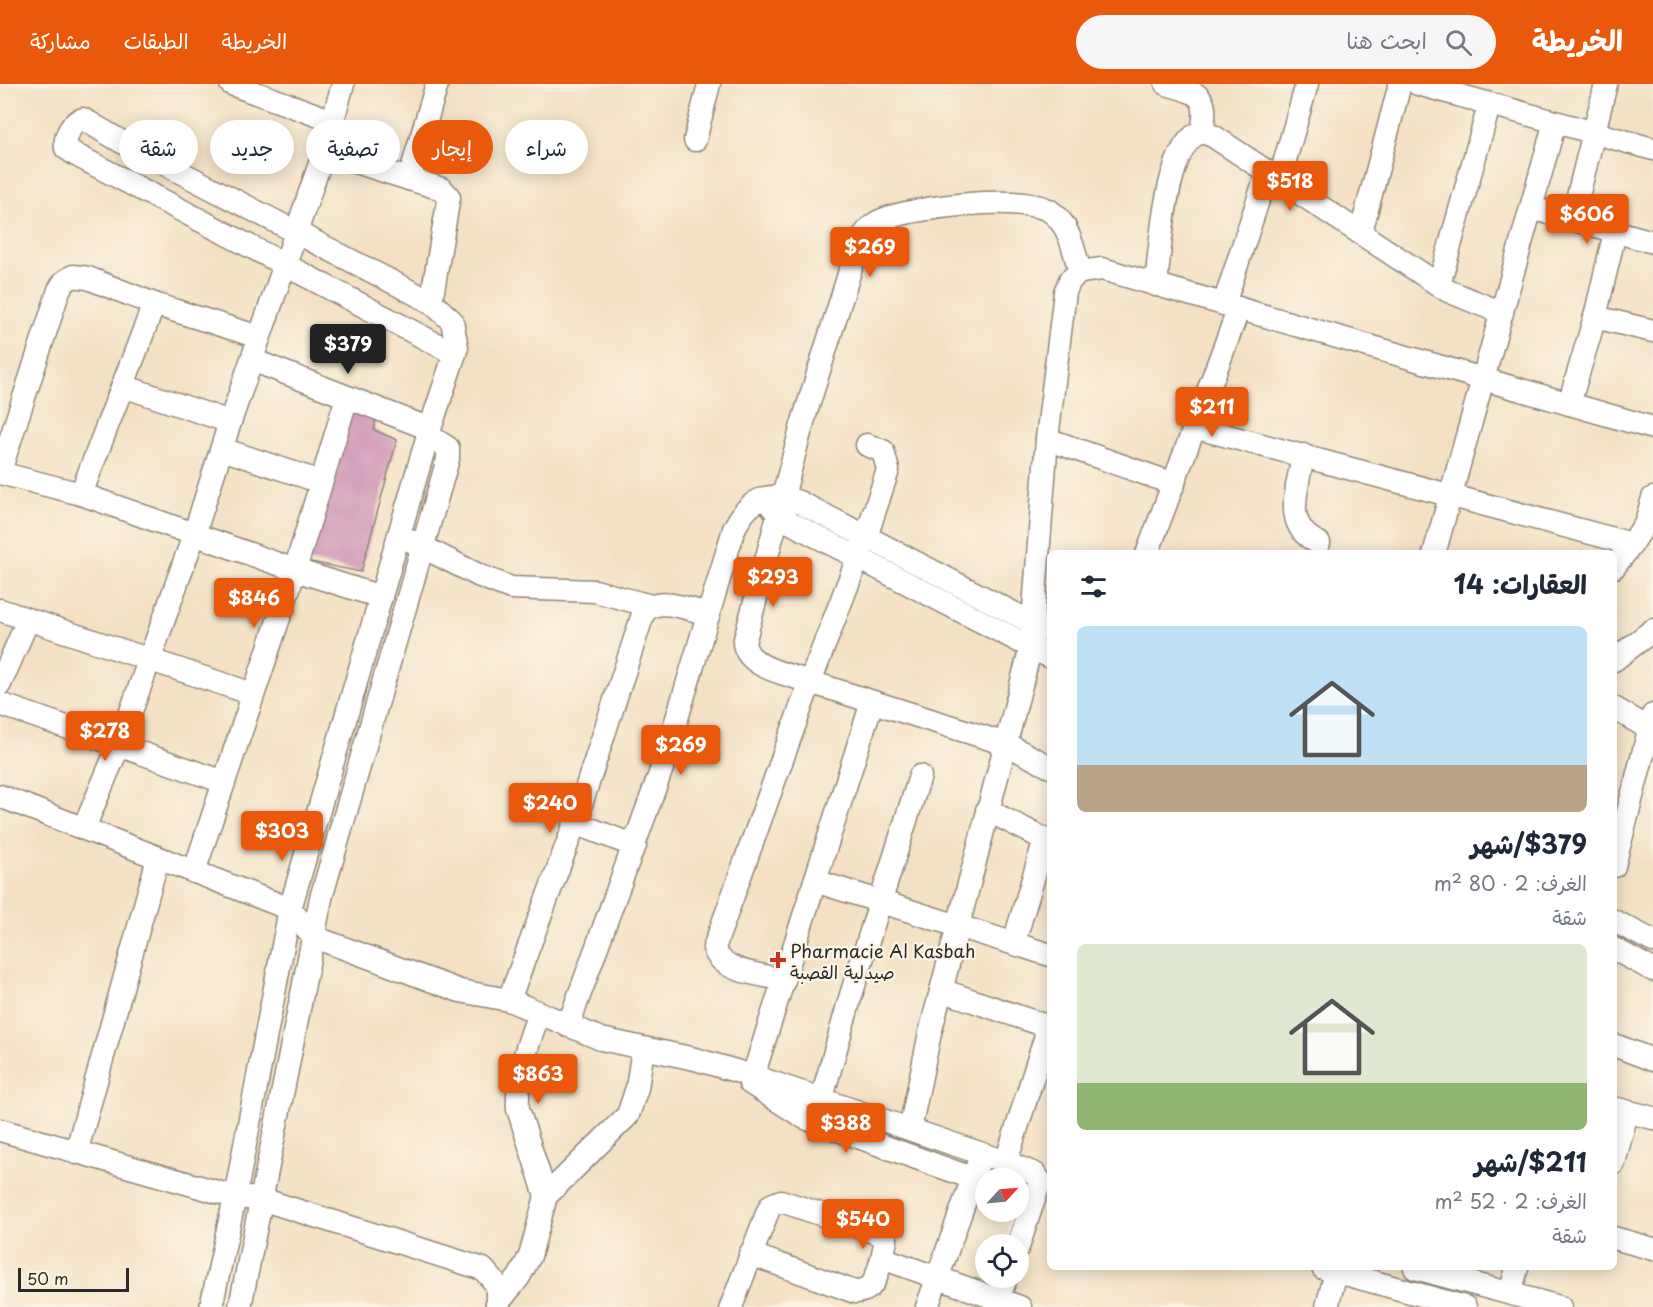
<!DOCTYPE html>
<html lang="ar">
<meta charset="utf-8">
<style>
body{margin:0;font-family:"Playpen Sans","Playpen Sans Arabic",sans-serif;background:#f6f6f7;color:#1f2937;direction:rtl;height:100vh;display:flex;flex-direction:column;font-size:22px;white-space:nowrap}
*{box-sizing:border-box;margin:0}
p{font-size:20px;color:#747a83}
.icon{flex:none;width:33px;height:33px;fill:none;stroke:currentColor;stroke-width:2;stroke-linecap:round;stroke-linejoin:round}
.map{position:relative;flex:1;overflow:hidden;direction:ltr}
.drawer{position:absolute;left:1047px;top:466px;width:570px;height:720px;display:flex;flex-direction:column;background:#fff;border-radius:9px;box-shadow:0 3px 15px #0003;direction:rtl}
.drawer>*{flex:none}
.hud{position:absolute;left:18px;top:36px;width:570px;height:54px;direction:rtl;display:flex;gap:12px}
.needle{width:39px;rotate:64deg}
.tools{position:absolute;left:975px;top:1084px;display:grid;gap:12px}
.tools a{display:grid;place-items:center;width:54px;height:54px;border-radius:50%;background:#fff;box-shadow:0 3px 15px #0003;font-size:30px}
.scale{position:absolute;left:18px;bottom:15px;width:111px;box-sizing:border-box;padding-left:6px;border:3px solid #2b2b2b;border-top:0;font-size:16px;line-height:21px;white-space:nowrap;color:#2b2b2b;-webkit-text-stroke:4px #fcf5e5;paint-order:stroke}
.price{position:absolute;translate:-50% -51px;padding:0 14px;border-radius:6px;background:#ea580c;color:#fff;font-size:20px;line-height:39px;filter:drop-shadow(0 2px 3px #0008)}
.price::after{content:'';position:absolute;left:50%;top:36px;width:18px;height:14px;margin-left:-9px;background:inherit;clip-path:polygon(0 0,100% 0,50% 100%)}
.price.current{background:#222;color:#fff}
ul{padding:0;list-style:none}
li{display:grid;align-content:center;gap:12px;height:318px;padding:0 30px}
li span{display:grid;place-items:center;height:186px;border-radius:9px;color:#555}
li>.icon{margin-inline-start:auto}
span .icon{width:108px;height:108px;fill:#fffc;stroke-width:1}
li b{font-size:26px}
h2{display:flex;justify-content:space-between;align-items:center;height:72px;padding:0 30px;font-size:26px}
.pill{padding:0 21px;border-radius:27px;background:#fff;box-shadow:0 3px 15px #0003;font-size:21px;line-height:54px}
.pill.current{background:#ea580c;color:#fff}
header{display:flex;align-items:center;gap:36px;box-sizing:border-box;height:84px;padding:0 30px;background:#ea580c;color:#fff}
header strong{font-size:28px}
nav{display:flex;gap:33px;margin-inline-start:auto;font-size:21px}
.search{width:420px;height:54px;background:#f6f6f7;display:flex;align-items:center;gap:15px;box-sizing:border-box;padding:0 21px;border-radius:33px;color:#747a83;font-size:22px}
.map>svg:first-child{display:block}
.building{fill:#cc8fb3}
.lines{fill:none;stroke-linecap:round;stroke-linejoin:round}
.minor-casing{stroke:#908678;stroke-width:25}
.minor{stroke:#fff;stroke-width:22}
.poi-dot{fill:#c8321e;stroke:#fcf5e5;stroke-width:2}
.labels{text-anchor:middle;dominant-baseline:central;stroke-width:4.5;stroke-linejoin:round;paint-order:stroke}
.poi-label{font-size:18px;fill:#2b2b2b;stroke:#fcf5e5;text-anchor:start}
</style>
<header>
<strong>الخريطة</strong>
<div class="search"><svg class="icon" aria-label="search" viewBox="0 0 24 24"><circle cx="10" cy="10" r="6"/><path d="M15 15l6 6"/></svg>ابحث هنا</div>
<nav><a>الخريطة</a><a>الطبقات</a><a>مشاركة</a></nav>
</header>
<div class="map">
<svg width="1653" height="1223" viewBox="0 0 1653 1223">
<rect width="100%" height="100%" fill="#fcf5e5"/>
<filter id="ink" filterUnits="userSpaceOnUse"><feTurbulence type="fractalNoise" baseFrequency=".0167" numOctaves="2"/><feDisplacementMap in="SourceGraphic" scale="12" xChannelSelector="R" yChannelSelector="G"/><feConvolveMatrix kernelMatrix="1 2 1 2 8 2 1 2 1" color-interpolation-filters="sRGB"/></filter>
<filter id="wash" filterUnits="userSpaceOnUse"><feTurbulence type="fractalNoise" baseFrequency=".008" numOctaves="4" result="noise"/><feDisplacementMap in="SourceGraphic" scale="24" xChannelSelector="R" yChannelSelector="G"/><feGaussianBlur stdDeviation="1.35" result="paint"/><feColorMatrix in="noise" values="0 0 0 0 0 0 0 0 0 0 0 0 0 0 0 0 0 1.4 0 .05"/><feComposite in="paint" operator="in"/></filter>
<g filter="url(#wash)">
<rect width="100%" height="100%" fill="#f4e1c5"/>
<g id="blocks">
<!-- building -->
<polygon class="building" points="350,317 377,326 374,346 397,356 361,488 306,477"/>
</g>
</g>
<g filter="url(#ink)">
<use href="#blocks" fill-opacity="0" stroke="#908678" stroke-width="1.5"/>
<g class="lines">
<defs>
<g id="minor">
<polyline points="231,0 333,37"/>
<path d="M 1166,0 C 1200,9 1209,11 1202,48"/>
<polyline points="1418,0 1653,65"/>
<polyline points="695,56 709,0"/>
<polyline points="324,68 409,95 437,0"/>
<polyline points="409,95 442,105 449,113 431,218"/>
<polyline points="1279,97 1307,0"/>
<polyline points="1531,124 1653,158"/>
<polyline points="1572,136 1606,0"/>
<polyline points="1361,148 1400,0"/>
<path d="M 1156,201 C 1160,169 1165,57 1202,48 L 1213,52 L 1448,207 L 1502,229"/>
<polyline points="1439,201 1489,22"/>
<polyline points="1224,220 1267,89"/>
<polyline points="1595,233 1653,247"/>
<polyline points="259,253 154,220 81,410 295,486 381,513"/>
<polyline points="252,276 430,345"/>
<polyline points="123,302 230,338"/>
<polyline points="1569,320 1595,233 1615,148"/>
<polyline points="1194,343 1632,460 1646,438 1653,414"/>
<polyline points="1047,355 1174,400"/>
<polyline points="867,361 883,367 888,386 866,453 810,598 1006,660 1050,683"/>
<polyline points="222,365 321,398"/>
<path d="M 1303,371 C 1298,405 1281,442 1319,459"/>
<polyline points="0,387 59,206 64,198 73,192 88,194 154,220"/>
<polyline points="0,389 81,410"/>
<polyline points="769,419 778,430 791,439 1050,573"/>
<polyline points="411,457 480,492 511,504 595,507 651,522"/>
<polyline points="1147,470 1239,224"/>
<polyline points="1434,470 1555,38"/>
<polyline points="1614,483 1632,460"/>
<polyline points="0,526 253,610"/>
<polyline points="1614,576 1653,546"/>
<polyline points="0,600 28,536"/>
<polyline points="0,620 224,698"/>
<polyline points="1614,624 1653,647"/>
<path d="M 0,712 L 290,825 L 314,853 L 460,907 L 509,916 L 575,739 L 643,530 C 656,510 689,526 709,530"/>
<polyline points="987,726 1050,758"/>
<polyline points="575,739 635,762"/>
<polyline points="84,744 119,661 194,451 230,338 324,68 343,0"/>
<polyline points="1614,782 1653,631"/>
<polyline points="194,788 295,486 347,313"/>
<polyline points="815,797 1050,871"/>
<polyline points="1614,837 1653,857"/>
<polyline points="1014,858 1045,755"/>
<polyline points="1614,865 1653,886"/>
<path d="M 784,896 C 762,890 721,889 714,864 L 810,598 C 789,590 748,585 744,559 L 802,341 L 859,158 C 866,149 871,140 882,136 C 911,123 1024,110 1050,127 C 1069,139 1074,167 1080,188"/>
<polyline points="941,906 1049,943"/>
<polyline points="509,916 601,955 695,975 753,992 1006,1078"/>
<path d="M 539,929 C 528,960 516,991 518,1025 L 546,1112"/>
<path d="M 568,942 L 662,684 L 734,445 C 749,414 768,406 801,419 L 1050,548"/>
<polyline points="1614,961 1653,976"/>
<polyline points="753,992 872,618"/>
<polyline points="750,999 805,1034 986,1099"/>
<polyline points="821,1017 851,911 920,692"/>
<polyline points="1614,1024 1653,1034"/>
<polyline points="910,1045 930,949 1031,563 1047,355 1065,208 1070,196 1080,188 1102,185 1653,344"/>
<polyline points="0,1046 235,1113 261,1115 483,1185 497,1201 497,1223"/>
<polyline points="76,1069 158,774"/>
<polyline points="1614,1079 1627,1028"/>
<polyline points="1614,1154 1653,1165"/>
<polyline points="1018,1163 1040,1097 1035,1090 1006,1078 1050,939"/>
<path d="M 750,1170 L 855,1208 C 875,1208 877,1190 882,1174"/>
<polyline points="1323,1184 1465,1223"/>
<polyline points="1415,1184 1560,1223"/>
<polyline points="1510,1209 1517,1184"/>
<polyline points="497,1220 519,1193 530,1172 546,1112 628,1031 637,1004 643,965"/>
<path d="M 211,1223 L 235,1113 L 290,825 L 428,351 L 457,263 L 452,237 L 431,218 L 122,58 L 83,35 C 72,37 64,52 66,64 L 76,71 L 455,270"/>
<polyline points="240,1223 321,814 448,375 448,364 428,351"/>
<polyline points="731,1223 768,1127 771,1121 781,1117 883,1151 886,1156 882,1174 1020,1223"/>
<polyline points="927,1223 978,1080"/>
<polyline points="995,1223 1006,1194"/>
<polyline points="1327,1223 1337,1184"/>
</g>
</defs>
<!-- minor casing -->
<use href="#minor" class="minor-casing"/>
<!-- minor -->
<use href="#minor" class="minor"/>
</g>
</g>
<!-- markers -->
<path class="poi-dot" d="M775 867h6v6h6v6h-6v6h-6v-6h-6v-6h6z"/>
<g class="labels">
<!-- poi labels -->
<g class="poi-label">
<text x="790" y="866">Pharmacie Al Kasbah<tspan x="790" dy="21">صيدلية القصبة</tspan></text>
</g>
</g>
</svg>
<div class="tools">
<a><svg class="needle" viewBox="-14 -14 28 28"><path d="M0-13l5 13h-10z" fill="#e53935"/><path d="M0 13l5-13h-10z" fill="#747a83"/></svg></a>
<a><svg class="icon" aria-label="locate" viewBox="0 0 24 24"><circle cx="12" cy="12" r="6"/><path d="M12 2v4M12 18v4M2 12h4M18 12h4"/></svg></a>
</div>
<div class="scale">50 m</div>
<b class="price" style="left:1290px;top:128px">$518</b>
<b class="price" style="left:1587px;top:161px">$606</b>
<b class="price" style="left:870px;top:194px">$269</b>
<b class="price current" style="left:348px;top:291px">$379</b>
<b class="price" style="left:1212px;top:354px">$211</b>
<b class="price" style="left:773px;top:524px">$293</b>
<b class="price" style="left:254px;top:545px">$846</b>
<b class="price" style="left:105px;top:678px">$278</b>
<b class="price" style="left:681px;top:692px">$269</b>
<b class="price" style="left:550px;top:750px">$240</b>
<b class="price" style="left:282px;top:778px">$303</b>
<b class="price" style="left:538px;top:1021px">$863</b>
<b class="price" style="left:846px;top:1070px">$388</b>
<b class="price" style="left:863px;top:1166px">$540</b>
<div class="hud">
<a class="pill">شراء</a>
<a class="pill current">إيجار</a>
<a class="pill">تصفية</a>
<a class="pill">جديد</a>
<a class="pill">شقة</a>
</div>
<section class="drawer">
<h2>العقارات: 14<svg class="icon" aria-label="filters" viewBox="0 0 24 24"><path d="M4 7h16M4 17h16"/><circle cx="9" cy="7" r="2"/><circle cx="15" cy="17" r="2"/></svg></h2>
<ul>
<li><span style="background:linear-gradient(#bfe0f5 75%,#b9a48a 0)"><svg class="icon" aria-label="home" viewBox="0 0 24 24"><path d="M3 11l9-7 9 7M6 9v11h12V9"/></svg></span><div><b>$379/شهر</b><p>الغرف: 2 · 80 m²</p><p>شقة</p></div></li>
<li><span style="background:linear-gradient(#dfe7d0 75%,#8fb573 0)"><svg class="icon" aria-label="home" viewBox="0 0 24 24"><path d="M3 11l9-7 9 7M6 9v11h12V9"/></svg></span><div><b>$211/شهر</b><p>الغرف: 2 · 52 m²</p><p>شقة</p></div></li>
</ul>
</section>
</div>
